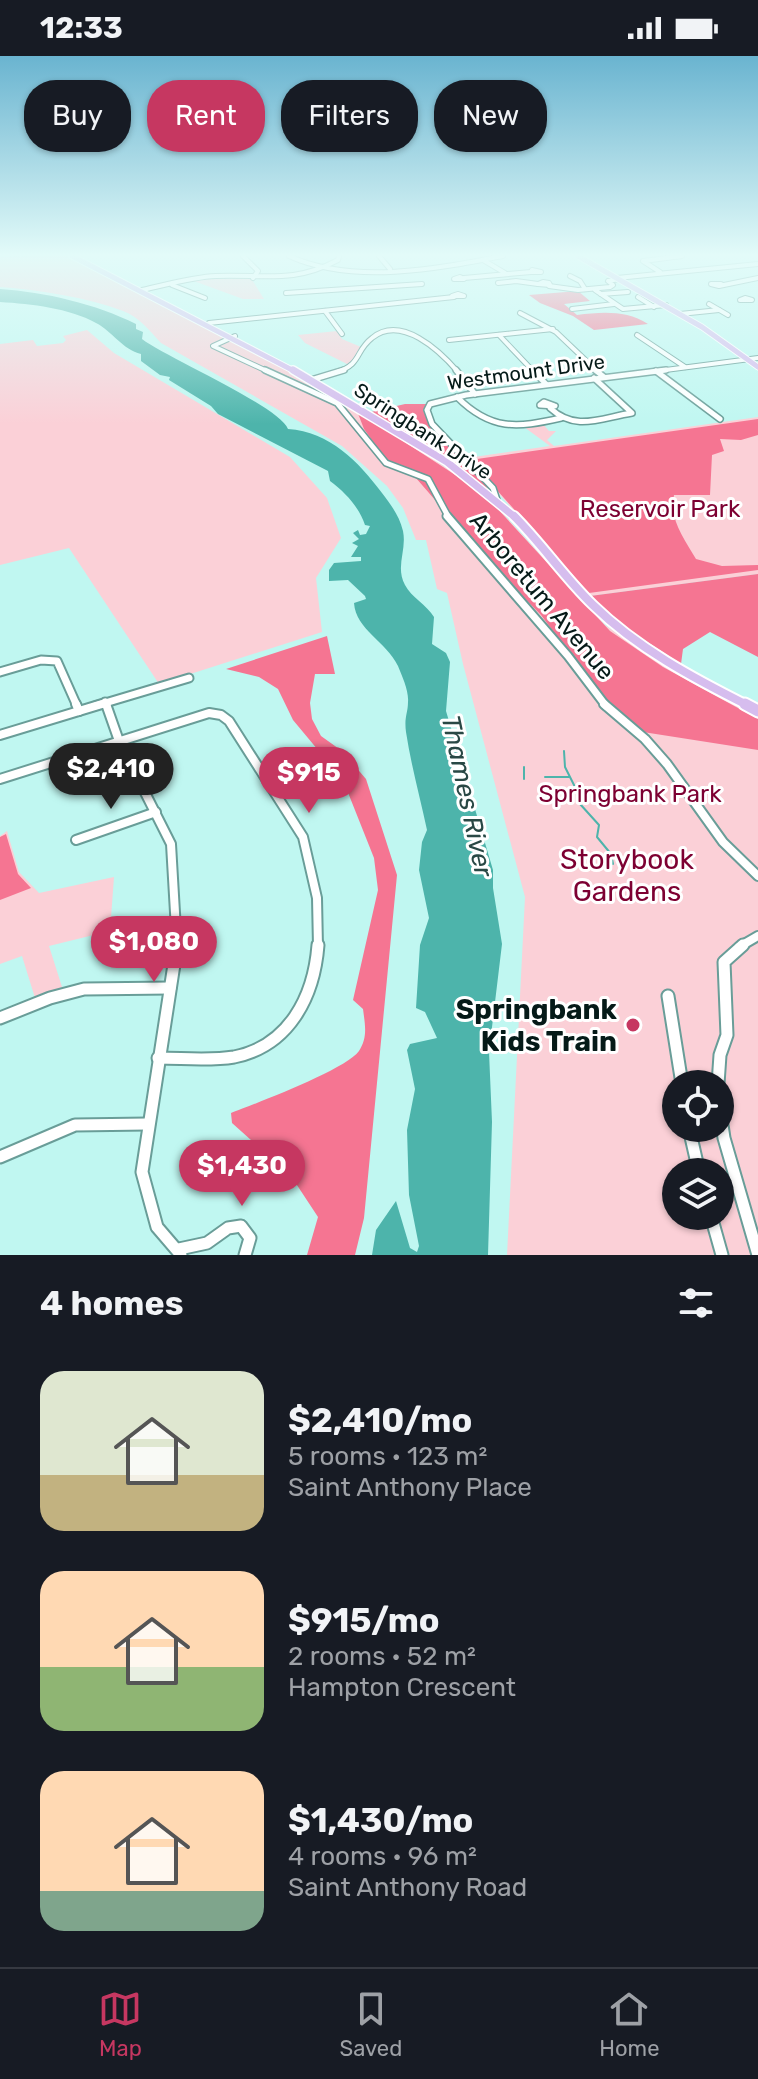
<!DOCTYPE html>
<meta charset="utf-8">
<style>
body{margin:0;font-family:Rubik,sans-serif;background:#20242c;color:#f1f3f6;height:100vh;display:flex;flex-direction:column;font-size:30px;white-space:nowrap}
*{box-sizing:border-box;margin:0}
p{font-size:26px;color:#9ea1a6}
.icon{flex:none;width:44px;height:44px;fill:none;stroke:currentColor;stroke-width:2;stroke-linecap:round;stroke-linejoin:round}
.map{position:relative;height:1199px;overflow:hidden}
.sheet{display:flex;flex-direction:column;background:#171b24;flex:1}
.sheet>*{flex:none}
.guide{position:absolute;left:24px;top:24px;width:710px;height:72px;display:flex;gap:16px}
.fabs{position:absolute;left:662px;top:1014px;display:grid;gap:16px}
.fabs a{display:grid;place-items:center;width:72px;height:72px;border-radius:50%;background:#171b24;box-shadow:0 2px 6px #0004;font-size:40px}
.price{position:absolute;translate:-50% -68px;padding:0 18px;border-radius:28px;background:#c63761;color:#fff;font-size:26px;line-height:52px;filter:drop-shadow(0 2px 4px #0008)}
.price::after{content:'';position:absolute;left:50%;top:48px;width:24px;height:18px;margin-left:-12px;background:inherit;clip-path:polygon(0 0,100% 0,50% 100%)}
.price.current{background:#222;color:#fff}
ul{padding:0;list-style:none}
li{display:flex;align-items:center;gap:24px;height:200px;padding:0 40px}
li span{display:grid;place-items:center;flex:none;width:224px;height:160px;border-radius:24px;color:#555}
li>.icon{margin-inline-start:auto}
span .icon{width:96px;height:96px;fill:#fffc;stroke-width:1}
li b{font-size:34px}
h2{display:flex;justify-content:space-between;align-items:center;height:96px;padding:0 40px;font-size:34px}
.chip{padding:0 28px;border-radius:32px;background:#171b24;box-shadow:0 2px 6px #0004;font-size:28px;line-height:72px}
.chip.current{background:#c63761;color:#fff}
.status{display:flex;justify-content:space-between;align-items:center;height:56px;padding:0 40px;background:#171b24;direction:ltr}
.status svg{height:22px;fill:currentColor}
.dock{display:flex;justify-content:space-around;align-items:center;height:112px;border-top:2px solid #363941;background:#171b24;font-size:22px;color:#9ea1a6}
.dock a{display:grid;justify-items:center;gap:4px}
.dock .current{color:#c63761}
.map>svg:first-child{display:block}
.green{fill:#fbd0d7;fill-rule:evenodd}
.forest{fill:#f57592}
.water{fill:#4db4ab}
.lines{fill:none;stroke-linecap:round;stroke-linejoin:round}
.stream{stroke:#4db4ab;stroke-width:2}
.minor-far4-casing{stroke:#699d98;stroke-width:6}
.minor-far3-casing{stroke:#699d98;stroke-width:8}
.minor-far2-casing{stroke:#699d98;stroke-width:11}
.minor-far1-casing{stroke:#699d98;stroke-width:12}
.minor-casing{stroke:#699d98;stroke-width:15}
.major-far3-casing{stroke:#fff;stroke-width:7}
.major-far2-casing{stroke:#fff;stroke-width:10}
.major-far1-casing{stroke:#fff;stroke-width:12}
.major-casing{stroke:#fff;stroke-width:15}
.minor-far4{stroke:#fff;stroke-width:4}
.minor-far3{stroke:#fff;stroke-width:5}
.minor-far2{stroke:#fff;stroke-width:7}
.minor-far1{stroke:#fff;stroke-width:8}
.minor{stroke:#fff;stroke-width:11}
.major-far3{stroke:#d6bdee;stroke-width:5}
.major-far2{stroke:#d6bdee;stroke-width:7}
.major-far1{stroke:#d6bdee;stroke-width:8}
.major{stroke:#d6bdee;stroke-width:11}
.poi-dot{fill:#c63761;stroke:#fff;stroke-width:3}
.labels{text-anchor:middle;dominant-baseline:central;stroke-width:6;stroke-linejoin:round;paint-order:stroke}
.far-street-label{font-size:20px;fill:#051a18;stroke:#fff}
.park-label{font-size:24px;fill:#7d0032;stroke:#fff}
.street-label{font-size:24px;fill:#051a18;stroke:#fff}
.water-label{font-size:26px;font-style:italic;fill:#294845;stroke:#fff}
.near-park-label{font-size:28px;fill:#7d0032;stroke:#fff}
.near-poi-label{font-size:28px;font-weight:bold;fill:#051a18;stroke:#fff;text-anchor:end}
</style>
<div class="status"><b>12:33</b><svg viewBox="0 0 49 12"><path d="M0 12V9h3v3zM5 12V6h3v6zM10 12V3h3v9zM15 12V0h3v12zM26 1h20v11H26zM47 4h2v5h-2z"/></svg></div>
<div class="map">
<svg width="758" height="1199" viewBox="0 0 758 1199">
<rect width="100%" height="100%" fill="#c0f7f1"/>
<!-- green -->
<g class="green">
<path d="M 66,200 L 231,281 L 367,359 L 484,437 L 605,569 L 660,607 L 758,661 L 758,1199 L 507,1199 L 525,841 L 463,608 L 447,537 L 437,533 L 426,484 L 416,484 L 403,452 L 387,430 L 342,390 L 161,287 C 150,275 139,261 123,255 C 86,241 39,234 0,231 L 0,201 ZM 676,1028 L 720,1028 L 720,1072 L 676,1072 ZM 676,1116 L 720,1116 L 720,1160 L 676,1160 Z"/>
<polygon points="227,221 251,222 264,243 243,243 191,224"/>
<polygon points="87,274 114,297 290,401 327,442 341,482 316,522 322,576 159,628 69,492 0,509 0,288 33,284 37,290 63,287 66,284 63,280"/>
<polygon points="337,275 342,283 361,291 349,309 305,287 298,279"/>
<polygon points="758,361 758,518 590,540 467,402 550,390 524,371 542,367 549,375 556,375 547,384 554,390"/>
<polygon points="7,775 19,816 39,837 114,821 110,875 49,890 62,931 35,942 22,900 0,908 0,780"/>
</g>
<!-- forest -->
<g class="forest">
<path d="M 578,235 L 590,245 L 564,248 L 577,259 C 602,256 626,254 648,268 L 594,274 L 573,260 L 540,247 L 529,239 Z"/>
<polygon points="405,348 427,348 425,352 428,366 490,434 371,356"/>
<polygon points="357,355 483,437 610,575 663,611 758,663 758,694 643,676 603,643 541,559 487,504 416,422 389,408 364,373"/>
<path d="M 758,363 L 758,379 L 741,384 L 720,383 L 724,395 L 712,399 L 710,439 L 674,439 C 669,464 684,482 696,503 L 722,510 L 758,509 L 758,514 L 589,537 L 470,404 Z"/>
<polygon points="758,518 758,601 710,576 683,593 681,608 626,572 590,540"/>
<path d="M 327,580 L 335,618 L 315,618 L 310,647 L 312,663 L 321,680 L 342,695 L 366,723 L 397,819 L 364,1162 L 355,1199 L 307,1199 L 318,1161 L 291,1120 L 232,1067 L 231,1057 C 257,1047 345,1014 359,995 C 368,981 365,969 363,953 L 353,944 L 378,834 L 374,802 L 343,724 L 293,664 L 278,633 L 259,621 L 226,613 Z"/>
<polygon points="6,778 18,818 31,832 0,844 0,781"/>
</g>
<!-- water -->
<path class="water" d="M 0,233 C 45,236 96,248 136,268 L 136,273 L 143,276 L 142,283 C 167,302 279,350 288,373 C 330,376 358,405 382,437 C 391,449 399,459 403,475 C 407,495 395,510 405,529 C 411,541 427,549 434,561 L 432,588 L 446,597 L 450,606 L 446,655 L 493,814 L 493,832 L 502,888 L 489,996 L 492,1066 L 488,1199 L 372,1199 L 376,1174 L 396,1145 L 410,1192 L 417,1196 L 419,1190 L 409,1139 L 407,1074 L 415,1033 L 407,994 L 410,988 L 437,982 L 425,956 L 416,952 L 420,889 L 429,862 L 419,814 L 422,786 L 427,774 C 420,741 411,709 406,676 C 404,661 408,657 408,646 C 409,635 402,620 398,610 C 386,585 356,574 354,547 L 366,543 L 365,540 L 348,524 L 329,525 L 329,514 L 334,507 L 361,505 L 361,501 L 351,501 L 358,490 L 352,487 L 359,483 L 353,477 L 358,474 L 360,479 L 366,478 L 370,470 L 365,469 C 359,451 345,436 330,425 L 328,415 L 218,358 L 211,350 L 169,324 L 170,321 L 160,319 L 141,305 L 141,298 C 123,294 112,275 96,267 C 69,252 32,248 0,246 Z"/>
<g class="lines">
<!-- stream -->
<g class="stream">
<polyline points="564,695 565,711 579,739"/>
<polyline points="524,711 524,723"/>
<polyline points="545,721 569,721"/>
<polyline points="580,748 599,769 597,781 611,798 613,808"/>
</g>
<defs>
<g id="minor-far4">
<polyline points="243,200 258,215 253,222"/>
<path d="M 289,200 C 353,229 436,213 503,200"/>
<polyline points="379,200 390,213"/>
<polyline points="483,204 505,217"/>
<polygon points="532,214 541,216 531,216"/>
<polyline points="660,216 643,205 682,200"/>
<polyline points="570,220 580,225 585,233"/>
<polygon points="460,221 464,223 454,223"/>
<polyline points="464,222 531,216"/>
<polyline points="617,222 758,208"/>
<polygon points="543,226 549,227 550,229 538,228"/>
<polyline points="498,227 516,225 538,228"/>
<polyline points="721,228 711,228 719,230 758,222"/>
<polyline points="172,229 205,242"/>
<polyline points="549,230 578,234 610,231 613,229 608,225 619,223"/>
<path d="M 142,234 C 166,229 191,221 216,220 C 264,218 293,228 338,204 L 339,200"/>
<polyline points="595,234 623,253 666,249"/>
<polyline points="286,237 422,228"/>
<polygon points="458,238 464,240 452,240"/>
<polyline points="601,238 628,236"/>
<polyline points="638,241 654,251"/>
<polygon points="745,242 752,244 740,244"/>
<polyline points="709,248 728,259"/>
<polyline points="572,253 614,248"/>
<polyline points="325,255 342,278"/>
<polyline points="520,257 556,276 598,316"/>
<polyline points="680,258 719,254"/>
<polyline points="209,267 454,241"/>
<polyline points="499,279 534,316"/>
<polyline points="637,279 685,311"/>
<polyline points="235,280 213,290 269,316"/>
<polyline points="449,284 553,273"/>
<path d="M 337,316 C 362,308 355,295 372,282 C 401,258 440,295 458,316"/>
<polyline points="650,316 758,302"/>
</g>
<g id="minor-far3">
<polyline points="265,314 337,347 386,407 428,423 449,462"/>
<polyline points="456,314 475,338"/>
<polyline points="532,314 546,328"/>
<polyline points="595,314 604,321"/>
<polyline points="656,315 720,363"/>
<polyline points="311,324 344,314"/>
<path d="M 457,341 C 491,375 517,372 561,362"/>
<polygon points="544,346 555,350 540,349"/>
<path d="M 550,352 C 576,376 600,362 632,357 L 594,322"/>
<polyline points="497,444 493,432 432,368 427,354 430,348 466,339 666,314"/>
</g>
<g id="minor-far2">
<polyline points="447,460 568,600 606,650"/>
<polyline points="0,616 41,604 57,605 77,650"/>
<polyline points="105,646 107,650"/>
<polyline points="95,650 189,622"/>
</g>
<g id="minor-far1">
<polyline points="76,648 79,655"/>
<polyline points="106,648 119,685 171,788 177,891"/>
<polyline points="604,648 645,683 667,708 723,786 758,820"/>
<polyline points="0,679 102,648"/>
<polyline points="0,723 209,657 221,659 229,665 303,781 317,842 318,891"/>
<polyline points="76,784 156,756"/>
<polyline points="739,891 758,880"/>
</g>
<g id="minor">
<polyline points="177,889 142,1116 157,1171 181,1199"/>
<polyline points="668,940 682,1028"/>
<polyline points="0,962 50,942 84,933 170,932"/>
<path d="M 158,1002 C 183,1002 209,1005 234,1001 C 289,990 314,941 318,889"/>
<polyline points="718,1028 720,999 727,979 724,906 743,889"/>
<polyline points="720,1056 724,1082 758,1199"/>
<polyline points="689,1072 699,1116"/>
<polyline points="0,1101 75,1069 147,1068"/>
<polyline points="711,1160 722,1199"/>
<polyline points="179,1193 207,1187 228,1172 241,1170 250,1182 245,1199"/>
</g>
<g id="major-far3">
<polyline points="72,200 296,316"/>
<polyline points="578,200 702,271 758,311"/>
</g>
<polyline id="major-far2" points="293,314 447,406 516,462"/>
<path id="major-far1" d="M 514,460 C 542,488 564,521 593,549 C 637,592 693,622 749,650"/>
<polyline id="major" points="745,648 758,655"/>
</defs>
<!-- minor-far4 casing -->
<use href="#minor-far4" class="minor-far4-casing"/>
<!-- minor-far3 casing -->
<use href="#minor-far3" class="minor-far3-casing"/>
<!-- minor-far2 casing -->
<use href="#minor-far2" class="minor-far2-casing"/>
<!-- minor-far1 casing -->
<use href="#minor-far1" class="minor-far1-casing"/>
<!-- minor casing -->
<use href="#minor" class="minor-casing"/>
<!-- major-far3 casing -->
<use href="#major-far3" class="major-far3-casing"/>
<!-- major-far2 casing -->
<use href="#major-far2" class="major-far2-casing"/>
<!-- major-far1 casing -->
<use href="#major-far1" class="major-far1-casing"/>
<!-- major casing -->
<use href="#major" class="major-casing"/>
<!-- minor-far4 -->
<use href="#minor-far4" class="minor-far4"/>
<!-- minor-far3 -->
<use href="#minor-far3" class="minor-far3"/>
<!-- minor-far2 -->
<use href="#minor-far2" class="minor-far2"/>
<!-- minor-far1 -->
<use href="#minor-far1" class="minor-far1"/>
<!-- minor -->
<use href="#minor" class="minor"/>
<!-- major-far3 -->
<use href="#major-far3" class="major-far3"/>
<!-- major-far2 -->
<use href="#major-far2" class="major-far2"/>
<!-- major-far1 -->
<use href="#major-far1" class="major-far1"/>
<!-- major -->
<use href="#major" class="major"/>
</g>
<!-- sky -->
<linearGradient id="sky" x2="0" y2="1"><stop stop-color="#6ab4d0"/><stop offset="0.54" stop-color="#e3fbf9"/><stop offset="1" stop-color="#e3fbf9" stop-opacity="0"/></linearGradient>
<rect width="758" height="368" fill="url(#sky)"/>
<!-- markers -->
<circle class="poi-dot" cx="633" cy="969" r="8"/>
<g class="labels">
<!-- far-street labels -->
<g class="far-street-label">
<text transform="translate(526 316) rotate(-8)">Westmount Drive</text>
<text transform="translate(423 375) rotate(33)">Springbank Drive</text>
</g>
<!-- park labels -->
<g class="park-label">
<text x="660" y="453">Reservoir Park</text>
<text x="630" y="738">Springbank Park</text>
</g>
<!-- street labels -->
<g class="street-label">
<text transform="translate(542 540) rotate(50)">Arboretum Avenue</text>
</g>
<!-- water labels -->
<g class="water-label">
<text transform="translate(467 740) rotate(78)">Thames River</text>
</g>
<!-- near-park labels -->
<g class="near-park-label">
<text x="627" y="803">Storybook<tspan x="627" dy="32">Gardens</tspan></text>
</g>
<!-- near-poi labels -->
<g class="near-poi-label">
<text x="617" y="953">Springbank<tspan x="617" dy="32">Kids Train</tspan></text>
</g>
</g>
</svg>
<div class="fabs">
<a><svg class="icon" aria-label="locate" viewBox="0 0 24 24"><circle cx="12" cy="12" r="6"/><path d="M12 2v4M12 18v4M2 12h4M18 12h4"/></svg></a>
<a><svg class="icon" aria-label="layers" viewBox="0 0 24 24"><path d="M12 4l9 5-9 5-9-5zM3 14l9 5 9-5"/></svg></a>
</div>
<b class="price current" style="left:111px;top:755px">$2,410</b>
<b class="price" style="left:309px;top:759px">$915</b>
<b class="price" style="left:154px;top:928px">$1,080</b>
<b class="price" style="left:242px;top:1152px">$1,430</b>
<div class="guide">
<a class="chip">Buy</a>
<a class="chip current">Rent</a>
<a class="chip">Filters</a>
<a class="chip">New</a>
</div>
</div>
<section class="sheet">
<h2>4 homes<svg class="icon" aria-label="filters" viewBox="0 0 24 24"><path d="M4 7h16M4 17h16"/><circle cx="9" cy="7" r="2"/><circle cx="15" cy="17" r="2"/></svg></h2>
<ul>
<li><span style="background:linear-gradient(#dfe7d0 65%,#c2b280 0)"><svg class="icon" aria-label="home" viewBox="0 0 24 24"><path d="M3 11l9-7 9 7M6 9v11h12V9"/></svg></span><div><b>$2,410/mo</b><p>5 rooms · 123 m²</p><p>Saint Anthony Place</p></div></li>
<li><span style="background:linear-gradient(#ffd9b3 60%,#8fb573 0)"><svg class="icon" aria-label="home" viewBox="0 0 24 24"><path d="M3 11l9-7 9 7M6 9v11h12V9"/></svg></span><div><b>$915/mo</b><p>2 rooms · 52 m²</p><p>Hampton Crescent</p></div></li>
<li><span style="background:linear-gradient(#ffd9b3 75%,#7fa58c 0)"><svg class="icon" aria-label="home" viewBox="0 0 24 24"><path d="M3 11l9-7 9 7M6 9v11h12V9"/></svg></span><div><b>$1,430/mo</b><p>4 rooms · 96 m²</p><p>Saint Anthony Road</p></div></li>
</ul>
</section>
<nav class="dock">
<a class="current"><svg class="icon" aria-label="map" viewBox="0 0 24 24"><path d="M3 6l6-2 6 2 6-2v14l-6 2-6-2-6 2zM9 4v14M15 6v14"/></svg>Map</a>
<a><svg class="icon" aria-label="saved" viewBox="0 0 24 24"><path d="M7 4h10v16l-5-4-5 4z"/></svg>Saved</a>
<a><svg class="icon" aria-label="home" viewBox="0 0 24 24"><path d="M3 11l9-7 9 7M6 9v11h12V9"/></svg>Home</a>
</nav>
